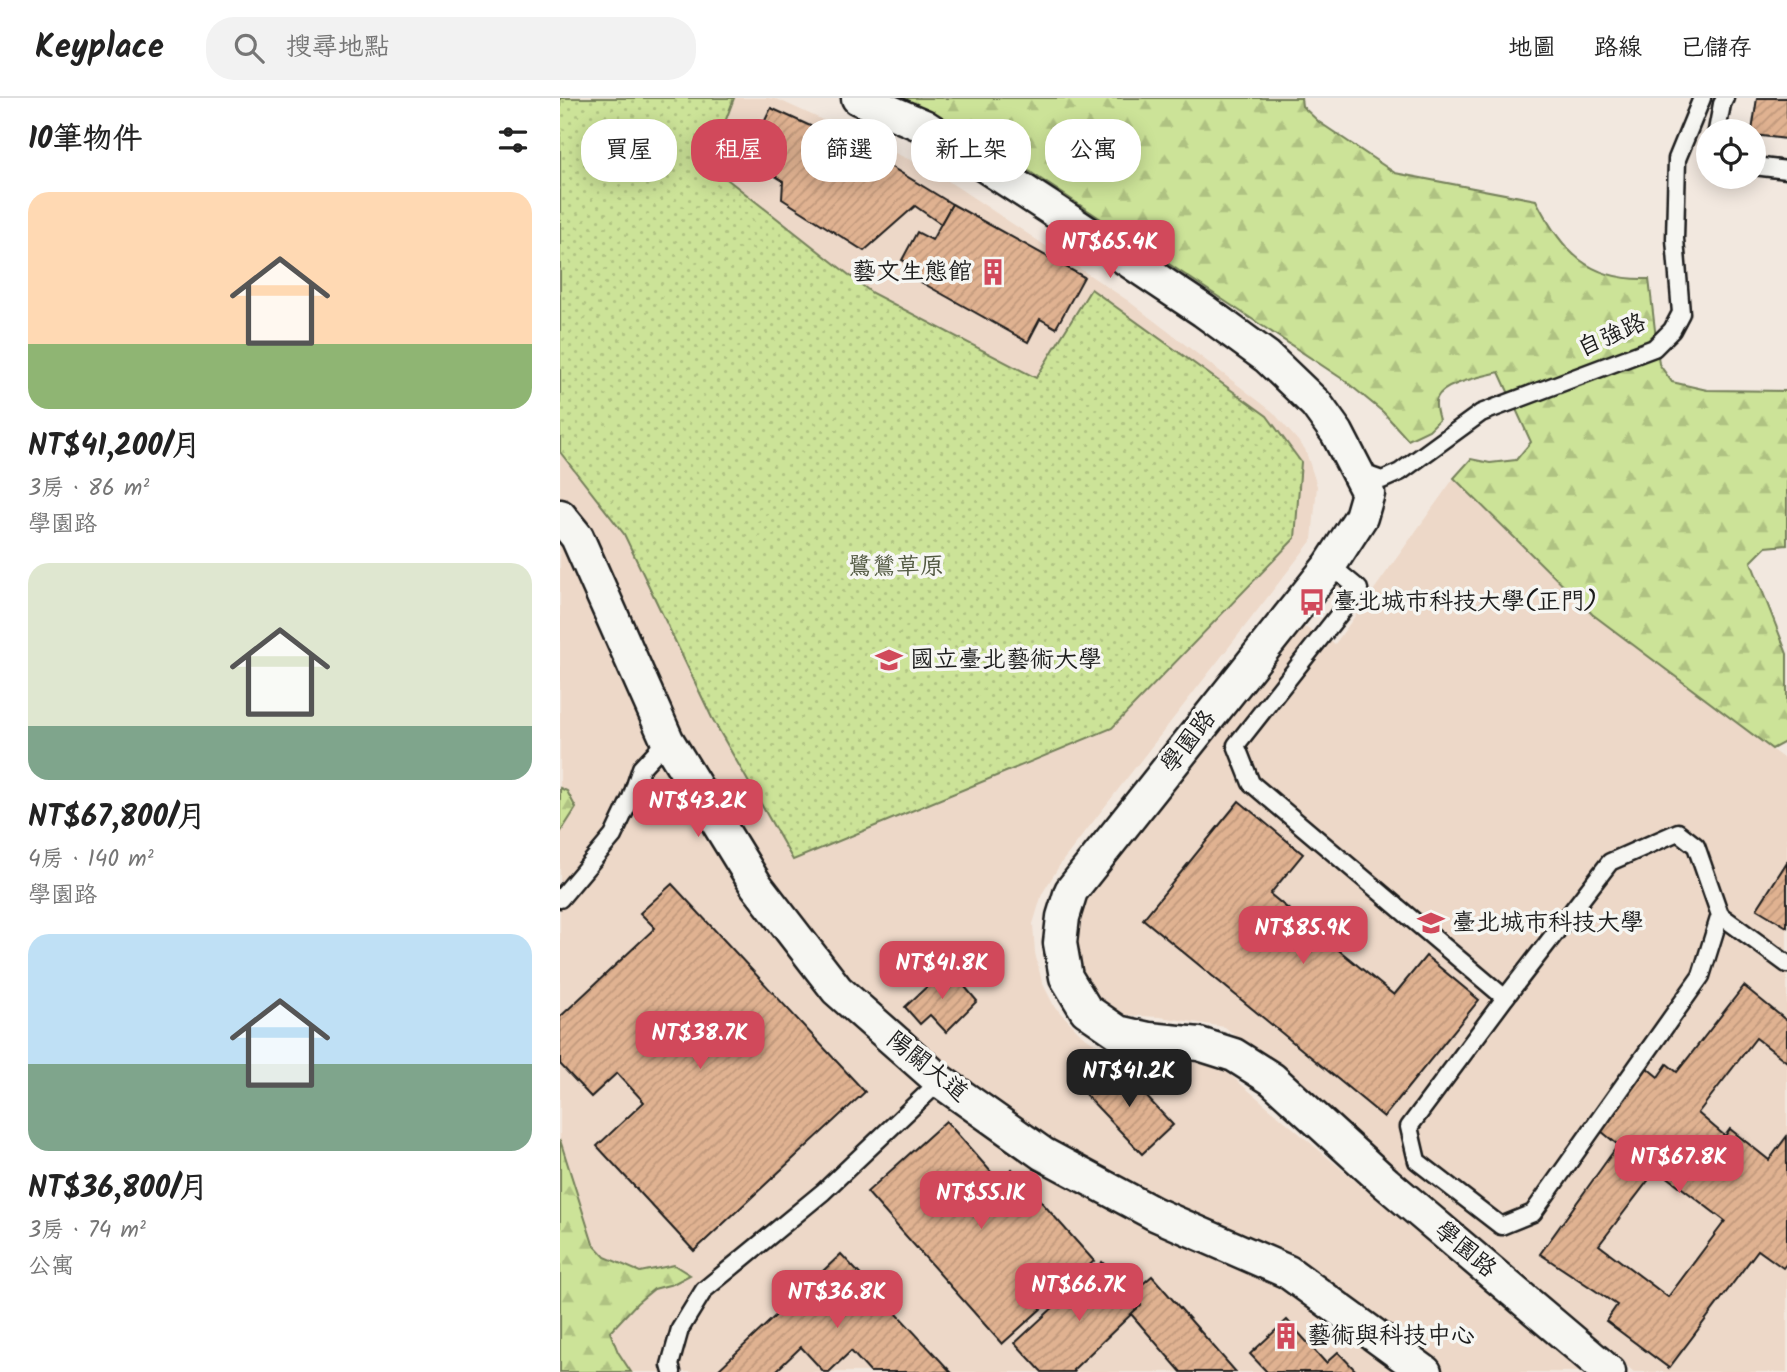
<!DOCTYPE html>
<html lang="zh-TW">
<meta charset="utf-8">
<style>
body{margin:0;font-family:Kalam,"LXGW WenKai TC",sans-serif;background:#f2f2f2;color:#222;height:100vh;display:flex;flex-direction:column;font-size:26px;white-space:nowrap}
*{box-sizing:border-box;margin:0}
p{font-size:23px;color:#767676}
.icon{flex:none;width:38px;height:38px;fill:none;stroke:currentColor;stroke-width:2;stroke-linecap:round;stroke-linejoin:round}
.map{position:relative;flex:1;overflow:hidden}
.details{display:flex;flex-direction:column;background:#fff;width:560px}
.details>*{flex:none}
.guide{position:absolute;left:21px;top:21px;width:665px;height:63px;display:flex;gap:14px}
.fabs{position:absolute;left:1136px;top:21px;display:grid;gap:14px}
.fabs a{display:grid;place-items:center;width:70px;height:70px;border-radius:50%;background:#fff;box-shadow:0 4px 18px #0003;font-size:35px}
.price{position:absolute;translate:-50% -60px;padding:0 16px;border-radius:14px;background:#d1495b;color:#fff;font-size:23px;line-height:46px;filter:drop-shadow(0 2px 4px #0008)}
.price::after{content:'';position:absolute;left:50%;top:42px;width:21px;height:16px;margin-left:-10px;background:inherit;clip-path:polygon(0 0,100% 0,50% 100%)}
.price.on{background:#222;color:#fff}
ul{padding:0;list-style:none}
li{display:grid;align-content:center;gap:14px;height:371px;padding:0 28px}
li span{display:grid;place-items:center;height:217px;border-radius:21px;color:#555}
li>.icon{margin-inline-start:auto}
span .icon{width:126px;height:126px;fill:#fffc;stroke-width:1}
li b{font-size:30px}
h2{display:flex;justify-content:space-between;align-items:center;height:84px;padding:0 28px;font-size:30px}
.tag{padding:0 24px;border-radius:28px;background:#fff;box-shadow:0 4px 18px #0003;font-size:24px;line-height:63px}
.tag.on{background:#d1495b;color:#fff}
header{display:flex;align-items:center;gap:42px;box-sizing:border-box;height:98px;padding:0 35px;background:#fff;border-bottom:2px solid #e0e0e0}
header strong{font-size:33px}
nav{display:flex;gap:38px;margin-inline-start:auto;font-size:24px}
.search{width:490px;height:63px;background:#f2f2f2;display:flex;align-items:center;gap:18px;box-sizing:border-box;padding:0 24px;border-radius:28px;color:#767676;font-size:26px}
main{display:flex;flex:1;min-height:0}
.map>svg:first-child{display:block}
.built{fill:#edd8c8}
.forest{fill:url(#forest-firs);stroke:#74805a;stroke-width:2}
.park{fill:url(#park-dots);stroke:#74805a;stroke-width:2}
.building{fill:url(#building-hatch);stroke:#1c1c1c;stroke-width:2;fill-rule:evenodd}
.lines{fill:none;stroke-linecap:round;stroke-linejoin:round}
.service-casing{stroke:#1c1c1c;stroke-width:21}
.minor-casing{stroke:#1c1c1c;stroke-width:37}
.service{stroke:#f6f6f2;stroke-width:16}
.minor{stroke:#f6f6f2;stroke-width:32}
.labels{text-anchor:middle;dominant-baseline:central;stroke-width:7;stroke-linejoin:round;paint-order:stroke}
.poi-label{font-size:24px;fill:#1c1c1c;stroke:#f6f6f2;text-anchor:start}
.street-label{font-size:24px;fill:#1c1c1c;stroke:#f6f6f2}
.park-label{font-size:24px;fill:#515841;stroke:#f6f6f2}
</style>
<header>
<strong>Keyplace</strong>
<div class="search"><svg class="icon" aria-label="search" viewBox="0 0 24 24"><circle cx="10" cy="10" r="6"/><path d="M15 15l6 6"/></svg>搜尋地點</div>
<nav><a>地圖</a><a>路線</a><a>已儲存</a></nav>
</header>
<main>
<section class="details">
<h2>10筆物件<svg class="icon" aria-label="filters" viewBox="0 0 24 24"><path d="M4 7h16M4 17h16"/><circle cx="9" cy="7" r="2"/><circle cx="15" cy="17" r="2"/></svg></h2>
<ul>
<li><span style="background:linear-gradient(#ffd9b3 70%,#8fb573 0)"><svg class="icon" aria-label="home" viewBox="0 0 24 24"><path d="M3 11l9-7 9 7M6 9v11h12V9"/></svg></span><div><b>NT$41,200/月</b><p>3房 · 86 m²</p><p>學園路</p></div></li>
<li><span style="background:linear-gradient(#dfe7d0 75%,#7fa58c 0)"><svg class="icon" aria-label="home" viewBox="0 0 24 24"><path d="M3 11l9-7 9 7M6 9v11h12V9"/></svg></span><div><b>NT$67,800/月</b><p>4房 · 140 m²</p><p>學園路</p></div></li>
<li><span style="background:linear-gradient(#bfe0f5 60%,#7fa58c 0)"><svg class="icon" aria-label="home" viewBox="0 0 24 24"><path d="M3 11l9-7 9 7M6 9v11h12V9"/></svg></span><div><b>NT$36,800/月</b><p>3房 · 74 m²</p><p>公寓</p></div></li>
</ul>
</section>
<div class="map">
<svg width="1227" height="1274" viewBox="0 0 1227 1274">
<defs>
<pattern id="forest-firs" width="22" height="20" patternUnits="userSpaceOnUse" patternTransform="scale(1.75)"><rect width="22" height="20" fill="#cce398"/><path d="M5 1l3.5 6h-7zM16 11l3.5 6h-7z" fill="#afc282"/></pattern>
<pattern id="park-dots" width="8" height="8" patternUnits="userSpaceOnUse" patternTransform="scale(1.75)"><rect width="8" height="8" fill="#cce398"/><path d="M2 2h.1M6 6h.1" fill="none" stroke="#afc282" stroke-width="1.8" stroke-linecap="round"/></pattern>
<pattern id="building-hatch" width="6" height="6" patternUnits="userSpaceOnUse" patternTransform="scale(1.75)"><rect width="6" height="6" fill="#e0b291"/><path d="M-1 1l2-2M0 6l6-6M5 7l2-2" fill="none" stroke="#c0987c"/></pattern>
</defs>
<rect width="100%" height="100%" fill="#f2e8df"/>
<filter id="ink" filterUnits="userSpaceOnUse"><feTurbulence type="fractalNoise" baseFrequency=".0143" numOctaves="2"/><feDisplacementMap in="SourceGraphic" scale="14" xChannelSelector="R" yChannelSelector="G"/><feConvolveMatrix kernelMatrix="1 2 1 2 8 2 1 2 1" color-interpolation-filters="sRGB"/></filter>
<g filter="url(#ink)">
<!-- built -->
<g class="built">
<polygon points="0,0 208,0 219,2 370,71 567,202 713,314 745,351 757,388 752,442 501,765 482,796 473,826 475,855 482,884 494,908 522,937 547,953 571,961 632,964 662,970 1021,1274 57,1274 0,1159"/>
<polygon points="894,380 1032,516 1227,663 1227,1274 1074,1274 665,929 600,919 562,917 535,897 510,846 519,804 606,699 741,527 775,546"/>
</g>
<!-- forest -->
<g class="forest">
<path d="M 329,0 L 741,0 L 742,8 L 759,24 L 835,75 L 976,102 C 1002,154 1029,183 1089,181 L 1099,266 L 1112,284 L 1147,292 L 1227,293 L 1227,447 L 1206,449 L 1191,464 L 1227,556 L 1227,643 L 1212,651 L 1032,516 L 894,380 L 911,361 L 930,365 L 956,362 L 971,344 L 939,274 C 925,278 883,285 877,300 C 874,306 877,315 879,322 L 869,332 L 848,342 L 823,314 L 784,282 L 426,45 Z"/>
<polygon points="0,690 7,693 16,710 0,735"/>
<polygon points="0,1042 33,1146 45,1159 80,1174 114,1167 130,1177 113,1186 94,1191 77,1205 50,1234 58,1254 71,1274 0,1274"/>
</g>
<!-- park -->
<polygon class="park" points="0,0 174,0 149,67 312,195 476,280 531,191 707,318 741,364 735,440 552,630 233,762 152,620 64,436 0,354"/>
<!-- building -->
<g class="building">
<polygon points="1197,0 1227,0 1227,41 1194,37 1192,33"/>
<polygon points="211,10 305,53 392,106 381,126 355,108 304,153 222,101 223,83 187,60"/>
<polygon points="392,106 524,179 496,230 480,221 468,244 350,178 356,169 342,162 357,134 372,142"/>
<polygon points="679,703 743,756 710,796 834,897 866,858 919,902 824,1019 583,821"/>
<polygon points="1227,764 1227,829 1197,811"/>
<polygon points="112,786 305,994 134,1153 37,1048 84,1004 57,975 31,999 0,966 0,919 95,830 80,815"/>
<polygon points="388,869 417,903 386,934 370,917 360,926 345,909"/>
<path d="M 1184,888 L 1227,923 L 1227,964 L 1196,940 L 1138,1015 L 1165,1038 L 1170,1031 L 1209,1062 L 1227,1038 L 1227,1165 L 1223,1170 L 1198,1152 L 1109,1270 L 1046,1223 L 1057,1207 L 980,1156 L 1058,1047 L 1041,1033 L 1081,965 L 1098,979 L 1107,966 L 1117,974 ZM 1097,1071 L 1165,1123 L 1108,1199 L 1039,1147 Z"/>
<polygon points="556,966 613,1027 582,1056 525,996"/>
<polygon points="386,1023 439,1083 452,1071 534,1163 442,1246 307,1094"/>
<polygon points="281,1156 391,1274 310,1274 291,1253 269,1274 264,1274 241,1249 215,1274 156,1274"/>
<polygon points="542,1164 581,1207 513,1272 514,1274 482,1274 455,1245"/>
<polygon points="592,1178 676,1274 621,1274 571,1216 581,1207 571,1196"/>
<polygon points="727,1222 766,1265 778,1254 797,1274 707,1274 690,1256"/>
</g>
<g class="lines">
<defs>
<g id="service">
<polyline points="1157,33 1162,6 1165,0"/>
<polyline points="1194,68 1227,72"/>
<polyline points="799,374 822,382 840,374 921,315 1094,250 1112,232 1121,215 1115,141 1117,61 1142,0"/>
<polyline points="770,467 799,491 676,647 691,685 945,900 849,1029 857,1063 941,1128 973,1115 1141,878 1160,817 1136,748 1118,734 1050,764 945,900"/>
<polyline points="0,801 53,738 71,700 81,670 107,642"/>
<polyline points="1160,817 1227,866"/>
<polyline points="112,1274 110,1267 120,1231 144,1192 263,1094 380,983"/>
</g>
<g id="minor">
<polyline points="298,0 364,28 490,110 644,213 707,259 756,306 777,335 808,395 801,419 770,467 511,793 503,819 500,845 506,879 526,912 558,934 589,941 639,946 674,957 712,981 826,1085 1049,1274"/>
<polyline points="0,418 17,439 107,642 196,787 277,892 380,983 483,1056 595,1116 728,1174 865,1274"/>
</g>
</defs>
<!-- service casing -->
<use href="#service" class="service-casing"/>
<!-- minor casing -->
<use href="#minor" class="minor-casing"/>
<!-- service -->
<use href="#service" class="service"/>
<!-- minor -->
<use href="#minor" class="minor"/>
</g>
</g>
<!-- icons -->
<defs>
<symbol id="building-bare" viewBox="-9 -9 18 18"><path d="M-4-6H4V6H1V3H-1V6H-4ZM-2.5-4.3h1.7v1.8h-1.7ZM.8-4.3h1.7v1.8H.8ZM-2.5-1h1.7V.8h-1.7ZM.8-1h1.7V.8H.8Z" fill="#d1495b" stroke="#f6f6f2" stroke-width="2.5" paint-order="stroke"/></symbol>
<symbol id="bus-bare" viewBox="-9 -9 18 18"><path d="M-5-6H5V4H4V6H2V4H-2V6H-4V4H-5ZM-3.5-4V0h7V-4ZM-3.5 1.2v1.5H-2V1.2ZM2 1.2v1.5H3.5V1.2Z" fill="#d1495b" stroke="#f6f6f2" stroke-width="2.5" paint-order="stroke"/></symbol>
<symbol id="university-bare" viewBox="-9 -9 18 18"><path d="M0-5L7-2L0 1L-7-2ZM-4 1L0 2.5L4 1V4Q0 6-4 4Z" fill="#d1495b" stroke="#f6f6f2" stroke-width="2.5" paint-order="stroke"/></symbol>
</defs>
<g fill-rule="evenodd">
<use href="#building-bare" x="414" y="155" width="38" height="38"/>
<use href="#bus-bare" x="733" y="485" width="38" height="38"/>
<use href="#university-bare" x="310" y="543" width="38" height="38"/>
<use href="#university-bare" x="852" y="806" width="38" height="38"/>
<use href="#building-bare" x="707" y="1219" width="38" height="38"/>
</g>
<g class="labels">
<!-- poi labels -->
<g class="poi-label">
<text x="412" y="174" text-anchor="end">藝文生態館</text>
<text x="773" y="504">臺北城市科技大學(正門)</text>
<text x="350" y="562">國立臺北藝術大學</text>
<text x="892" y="825">臺北城市科技大學</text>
<text x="747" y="1238">藝術與科技中心</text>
</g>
<!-- street labels -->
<g class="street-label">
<text transform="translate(1052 238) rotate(-24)">自強路</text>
<text transform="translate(629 644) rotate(-52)">學園路</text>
<text transform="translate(367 969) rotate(39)">陽關大道</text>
<text transform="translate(905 1152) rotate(40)">學園路</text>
</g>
<!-- park labels -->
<g class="park-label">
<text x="336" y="469">鷺鷥草原</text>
</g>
</g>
</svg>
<div class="fabs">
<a><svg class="icon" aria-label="locate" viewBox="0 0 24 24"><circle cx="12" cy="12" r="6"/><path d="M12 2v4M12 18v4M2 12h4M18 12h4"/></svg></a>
</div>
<b class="price" style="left:550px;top:182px">NT$65.4K</b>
<b class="price" style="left:138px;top:741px">NT$43.2K</b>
<b class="price" style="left:743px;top:868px">NT$85.9K</b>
<b class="price" style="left:382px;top:903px">NT$41.8K</b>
<b class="price" style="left:140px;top:973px">NT$38.7K</b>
<b class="price on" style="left:569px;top:1011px">NT$41.2K</b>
<b class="price" style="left:1119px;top:1097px">NT$67.8K</b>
<b class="price" style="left:421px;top:1133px">NT$55.1K</b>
<b class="price" style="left:519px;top:1225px">NT$66.7K</b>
<b class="price" style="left:277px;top:1232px">NT$36.8K</b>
<div class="guide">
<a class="tag">買屋</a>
<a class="tag on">租屋</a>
<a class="tag">篩選</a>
<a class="tag">新上架</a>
<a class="tag">公寓</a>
</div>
</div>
</main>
